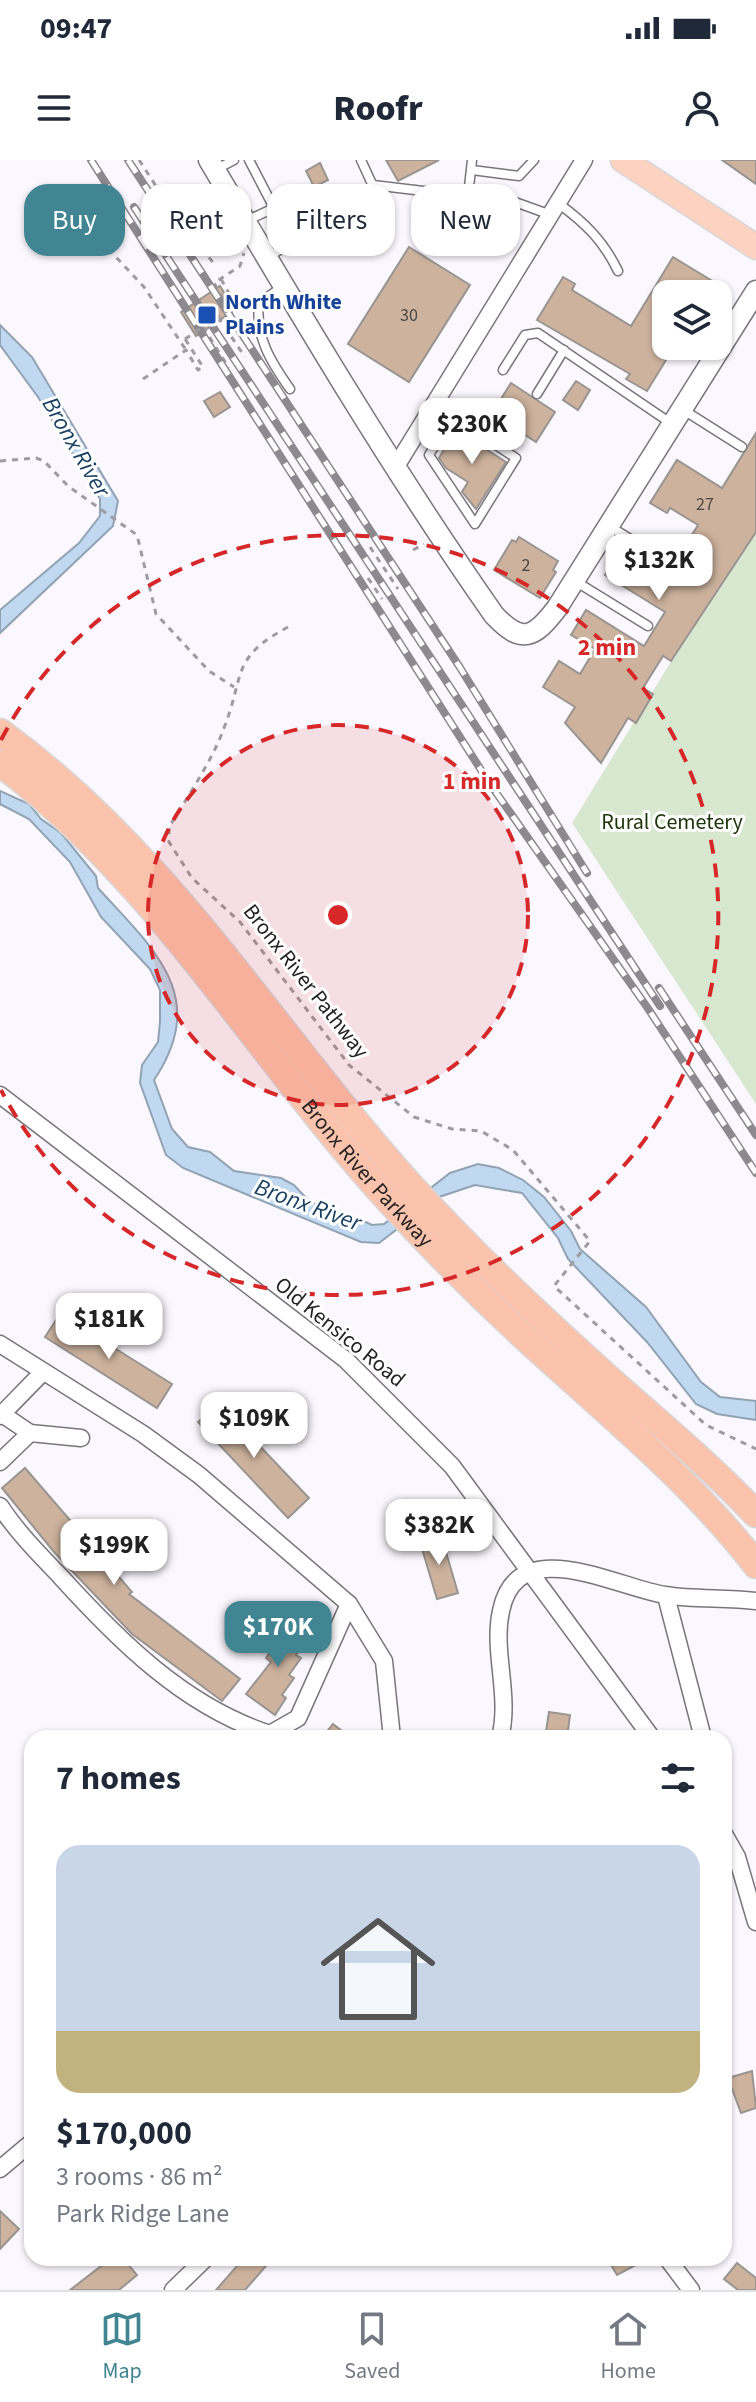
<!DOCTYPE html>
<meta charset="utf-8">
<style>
body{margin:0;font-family:"Source Sans 3",sans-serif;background:#f6f6f7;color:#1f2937;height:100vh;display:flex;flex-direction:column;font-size:30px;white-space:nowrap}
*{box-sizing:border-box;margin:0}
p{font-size:26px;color:#747a83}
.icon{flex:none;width:44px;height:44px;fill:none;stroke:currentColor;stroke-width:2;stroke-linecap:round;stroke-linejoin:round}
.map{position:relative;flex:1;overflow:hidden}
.sheet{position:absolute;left:24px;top:1570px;width:708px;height:536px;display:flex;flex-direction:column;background:#fff;border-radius:24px;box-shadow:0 2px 6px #0004}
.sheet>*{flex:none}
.hud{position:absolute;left:24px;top:24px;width:708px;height:72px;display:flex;gap:16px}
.tools{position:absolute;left:652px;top:120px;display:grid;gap:16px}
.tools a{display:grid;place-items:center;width:80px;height:80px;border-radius:16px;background:#fff;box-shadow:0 2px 6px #0004;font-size:40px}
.price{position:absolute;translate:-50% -68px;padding:0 18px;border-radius:16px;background:#fff;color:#222;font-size:26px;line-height:52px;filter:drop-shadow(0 2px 4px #0008)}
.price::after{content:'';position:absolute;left:50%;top:48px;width:24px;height:18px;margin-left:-12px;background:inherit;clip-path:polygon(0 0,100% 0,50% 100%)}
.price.selected{background:#408591;color:#fff}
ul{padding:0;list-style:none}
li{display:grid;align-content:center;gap:16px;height:424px;padding:0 32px}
li span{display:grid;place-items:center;height:248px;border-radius:24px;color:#555}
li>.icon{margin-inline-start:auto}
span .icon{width:144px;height:144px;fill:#fffc;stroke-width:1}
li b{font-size:34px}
h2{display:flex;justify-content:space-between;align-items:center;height:96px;padding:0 32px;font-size:34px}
.chip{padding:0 28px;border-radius:24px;background:#fff;box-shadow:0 2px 6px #0004;font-size:28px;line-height:72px}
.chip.selected{background:#408591;color:#fff}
.status{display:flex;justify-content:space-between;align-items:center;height:56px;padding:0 40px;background:#fff;direction:ltr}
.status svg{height:22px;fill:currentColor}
header{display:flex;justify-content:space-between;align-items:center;height:104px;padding:0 32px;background:#fff;font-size:36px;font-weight:800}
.tab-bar{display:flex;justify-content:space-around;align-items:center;height:112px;border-top:2px solid #e0e1e3;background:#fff;font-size:22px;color:#747a83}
.tab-bar a{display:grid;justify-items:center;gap:4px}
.tab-bar .selected{color:#408591}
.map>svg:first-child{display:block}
.green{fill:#d8e7cf}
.water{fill:#c0d9f0;stroke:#91a2b3;stroke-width:2}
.building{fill:#cdb39e;stroke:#999490;stroke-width:2}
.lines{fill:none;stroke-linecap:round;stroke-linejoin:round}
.service-casing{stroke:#78757b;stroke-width:11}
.minor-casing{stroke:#78757b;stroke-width:19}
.tertiary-casing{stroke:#78757b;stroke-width:23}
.primary-casing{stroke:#d7d7d8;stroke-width:27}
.trunk-casing{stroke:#d7d7d8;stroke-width:29}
.path{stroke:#9d9b9f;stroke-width:3;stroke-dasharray:6 6;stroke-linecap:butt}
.service{stroke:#fff;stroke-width:8}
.minor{stroke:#fff;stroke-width:16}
.tertiary{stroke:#fff;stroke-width:20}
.primary{stroke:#fdd2c1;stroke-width:24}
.trunk{stroke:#fcc3ac;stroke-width:26}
.rail-casing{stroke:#8c8a8e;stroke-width:8}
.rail{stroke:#fff;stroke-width:5;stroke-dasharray:15;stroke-linecap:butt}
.path-bridge{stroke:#9d9b9f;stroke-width:3;stroke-dasharray:6 6;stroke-linecap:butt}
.ring{fill:none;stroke:#d62828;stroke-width:4;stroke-dasharray:14 10}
.transit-dot{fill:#1a4fb4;stroke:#fff;stroke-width:3}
.labels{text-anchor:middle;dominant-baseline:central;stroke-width:6;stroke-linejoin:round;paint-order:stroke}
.number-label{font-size:18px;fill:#4e4642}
.transit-label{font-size:22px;font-weight:bold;fill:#164399;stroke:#fff;text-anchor:start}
.park-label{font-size:22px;fill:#1d3409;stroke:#fff}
.street-label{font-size:22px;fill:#232224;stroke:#fff}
.water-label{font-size:24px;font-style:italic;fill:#194162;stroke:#fff}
.centre{fill:#d62828;stroke:#fff;stroke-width:4}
.ring-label{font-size:24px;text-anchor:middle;font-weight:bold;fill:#d62828;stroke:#fff;stroke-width:6;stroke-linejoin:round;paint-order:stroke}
</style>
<div class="status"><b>09:47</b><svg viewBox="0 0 49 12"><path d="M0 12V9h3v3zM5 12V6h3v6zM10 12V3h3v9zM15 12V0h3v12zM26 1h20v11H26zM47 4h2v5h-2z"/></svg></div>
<header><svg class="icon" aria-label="menu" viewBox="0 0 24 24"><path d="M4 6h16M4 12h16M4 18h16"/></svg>Roofr<svg class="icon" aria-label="person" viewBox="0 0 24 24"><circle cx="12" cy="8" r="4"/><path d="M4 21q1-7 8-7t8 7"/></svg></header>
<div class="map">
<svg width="756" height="2130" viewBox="0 0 756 2130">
<rect width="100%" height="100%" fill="#faf8fe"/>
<!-- green -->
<polygon class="green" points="756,363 756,944 572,663"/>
<!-- water -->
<g class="water">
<polygon points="0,165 32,197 118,341 113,366 0,473 0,450 79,383 100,356 100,339 38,237 0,185"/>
<path d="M 0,631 L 29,644 L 41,659 L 61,673 L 96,716 L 98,728 C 152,788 211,835 154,920 L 172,969 L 188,987 L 210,992 L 234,1011 L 281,1018 L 294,1025 L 309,1041 L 345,1058 L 355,1057 L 372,1065 L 384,1064 L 450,1013 L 478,1004 L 499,1008 L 523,1020 L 544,1037 L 571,1071 L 580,1089 L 646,1147 L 701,1222 L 720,1237 L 756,1241 L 756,1260 L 717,1254 L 696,1244 L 647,1182 L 568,1099 L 558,1078 L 522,1033 L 475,1025 L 439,1037 L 379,1083 L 361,1082 L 183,1008 L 166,995 L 140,923 L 142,905 L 158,882 L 160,862 L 160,830 L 150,809 L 101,757 L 70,702 L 29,659 L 0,644 Z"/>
</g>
<!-- building -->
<g class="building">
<polygon points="386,0 439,0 398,21"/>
<polygon points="722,0 756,0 756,24"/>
<polygon points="320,3 328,20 314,27 306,11"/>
<polygon points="409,87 470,125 409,222 348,184"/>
<polygon points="673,97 714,122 706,134 666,134 666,193 663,198 666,200 647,231 626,219 630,214 537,160 563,117 575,124 572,130 631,166"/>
<polygon points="220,126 235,150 196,176 181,152"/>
<polygon points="576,221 590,230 578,250 563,240"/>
<polygon points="511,223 555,252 536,282 492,253"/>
<polygon points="220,232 230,247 214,257 204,241"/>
<polygon points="456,270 506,302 476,349 462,332 468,322 446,308 439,298"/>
<polygon points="756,273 756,372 671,501 663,496 643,528 653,534 636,563 628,558 601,603 565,563 575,547 543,527 559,501 580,514 595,489 571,475 586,450 644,486 665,452 605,415 621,389 666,417 698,365 670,348 667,353 650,343 677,300 722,328"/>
<polygon points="519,377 558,401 553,410 556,412 540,438 494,410 512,380 516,382"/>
<polygon points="60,1154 172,1224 157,1248 45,1177"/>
<polygon points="219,1243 309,1338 288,1358 198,1262"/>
<polygon points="25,1308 132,1432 129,1434 240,1519 222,1541 132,1474 54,1392 2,1328"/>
<polygon points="441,1375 458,1433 437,1439 420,1382"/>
<polygon points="285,1462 308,1479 296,1495 301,1498 289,1515 294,1518 282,1535 286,1538 275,1555 246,1534 271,1502 266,1498 278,1481 273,1478"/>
<polygon points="549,1552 570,1555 567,1578 545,1578"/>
<polygon points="333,1564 351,1578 322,1578"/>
<polygon points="752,1911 756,1948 741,1953 728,1918"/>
<polygon points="0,2051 19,2069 0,2089"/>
<polygon points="94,2098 123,2098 137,2115 119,2130 70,2130 101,2106"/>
<polygon points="244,2098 273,2098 245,2130 216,2130"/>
<polygon points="607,2098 649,2098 617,2115"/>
<polygon points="737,2103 756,2118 756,2130 738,2130 724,2119"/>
</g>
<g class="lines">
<defs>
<g id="service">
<polyline points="217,9 234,0"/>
<polyline points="472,10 519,16 534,0"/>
<polyline points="373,25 515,42 551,55"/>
<polyline points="468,36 472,0"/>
<path d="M 558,43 C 585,63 603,80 618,111"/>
<polyline points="246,61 274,48 249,0"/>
<polyline points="267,97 378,37 361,0"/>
<path d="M 282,127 L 259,143 C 255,177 271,202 290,229"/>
<polyline points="503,210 525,175 538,173 672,264"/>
<polyline points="537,234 564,190"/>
<polyline points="434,245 516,298 475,364 429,295 452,257"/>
<polyline points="682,249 742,287"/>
<polyline points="609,366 666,401"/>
<polyline points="575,421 648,466"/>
</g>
<g id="minor">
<polyline points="395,308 584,0"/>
<polyline points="0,935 346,1200 452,1306 652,1578"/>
<polyline points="0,1184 143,1274 199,1315 349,1444 384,1501 392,1578"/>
<polyline points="2,1254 30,1273"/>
<polyline points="0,1256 42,1213"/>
<polyline points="0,1302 30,1273 81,1278"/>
<path d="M 0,1346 C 17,1372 39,1394 60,1416 C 119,1481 185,1547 270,1574 L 298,1558 L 349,1444"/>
<polyline points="666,1436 703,1578"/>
<path d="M 500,1578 C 511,1535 492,1492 501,1451 C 517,1371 618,1428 665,1435 C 695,1440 726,1437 756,1441"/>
<polyline points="724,1674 737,1697 756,1762"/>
<polyline points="0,2009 32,1982"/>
<polyline points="667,2098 691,2130"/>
<polyline points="173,2130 206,2098"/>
</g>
<path id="tertiary" d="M 209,0 C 300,154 391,308 494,455 C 522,485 534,478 557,448 L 756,131"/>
<polyline id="primary" points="623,0 756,87"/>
<g id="trunk">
<path d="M 0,572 C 170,695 271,870 409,1024 C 474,1096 546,1162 618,1227 C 665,1268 713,1309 756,1354"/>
<path id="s1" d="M 0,603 C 160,723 259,899 392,1044 C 442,1099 495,1151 551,1201 C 623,1266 697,1328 756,1405"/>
</g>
</defs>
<!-- service casing -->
<use href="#service" class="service-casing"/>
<!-- minor casing -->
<use href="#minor" class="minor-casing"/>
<!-- tertiary casing -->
<use href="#tertiary" class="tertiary-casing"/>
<!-- primary casing -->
<use href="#primary" class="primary-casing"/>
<!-- trunk casing -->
<use href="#trunk" class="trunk-casing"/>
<!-- path -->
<g class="path">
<polyline points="139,0 179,61 216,106"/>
<polyline points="41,54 73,51 144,127 186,190"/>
<polyline points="221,119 235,144"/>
<polyline points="230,149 214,123 240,106 244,93"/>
<polyline points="218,157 245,197"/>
<polyline points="203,167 229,208"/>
<polyline points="143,219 186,190 198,210 203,207 185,179"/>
<polyline points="0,301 36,298 44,301 68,326 137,375 156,454 209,511 234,527"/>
<polyline points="370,387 398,429"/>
<polyline points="413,390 424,384"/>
<polyline points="368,418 382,439"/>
<path d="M 288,467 C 230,498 245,515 224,568 C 213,599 187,638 169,667 L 169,682 L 192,718 L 240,762 L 349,905 L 414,957 L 452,969 L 481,971 L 513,990 L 590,1081 L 554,1126 L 706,1265 L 756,1289"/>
</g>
<!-- service -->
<use href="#service" class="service"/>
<!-- minor -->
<use href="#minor" class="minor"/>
<!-- tertiary -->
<use href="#tertiary" class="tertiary"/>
<!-- primary -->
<use href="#primary" class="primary"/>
<!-- trunk -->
<use href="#trunk" class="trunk"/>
<defs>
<g id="rail">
<polyline points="91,0 490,624 647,847 756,1013"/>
<polyline points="128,0 459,506 587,713"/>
<polyline points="134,47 660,846"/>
<polyline points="659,828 756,975"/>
</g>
</defs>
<!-- rail casing -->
<use href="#rail" class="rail-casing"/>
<!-- rail -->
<use href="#rail" class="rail"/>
<!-- path-bridge -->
<polyline class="path-bridge" points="185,179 230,149"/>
</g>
<!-- distance rings -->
<circle cx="338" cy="755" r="190" fill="#d62828" fill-opacity=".12"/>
<g class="ring">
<circle cx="338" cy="755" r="190"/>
<path d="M1 580A380 380 0 1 1 1 930"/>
</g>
<!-- markers -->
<rect class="transit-dot" x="197" y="145" width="20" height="20" rx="4"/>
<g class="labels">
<!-- number labels -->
<g class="number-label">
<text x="409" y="155">30</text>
<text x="705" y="344">27</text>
<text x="526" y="405">2</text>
</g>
<!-- transit labels -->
<g class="transit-label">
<text x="225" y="142">North White<tspan x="225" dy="25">Plains</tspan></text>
</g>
<!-- park labels -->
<g class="park-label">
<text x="672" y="662">Rural Cemetery</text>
</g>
<!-- street labels -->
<g class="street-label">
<text transform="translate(306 821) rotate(52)">Bronx River Pathway</text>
<text stroke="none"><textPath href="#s1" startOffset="552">Bronx River Parkway</textPath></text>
<text transform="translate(340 1172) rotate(39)">Old Kensico Road</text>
</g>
<!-- water labels -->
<g class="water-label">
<text transform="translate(76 287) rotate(60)">Bronx River</text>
<text transform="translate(308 1045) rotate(20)">Bronx River</text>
</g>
</g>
<circle cx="338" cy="755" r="12" class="centre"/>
<g class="ring-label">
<text x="607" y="495">2 min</text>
<text x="472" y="629">1 min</text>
</g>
</svg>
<div class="tools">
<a><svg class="icon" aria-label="layers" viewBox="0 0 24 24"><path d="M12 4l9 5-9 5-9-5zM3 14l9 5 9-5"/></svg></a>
</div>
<b class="price" style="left:472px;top:306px">$230K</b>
<b class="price" style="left:659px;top:442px">$132K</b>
<b class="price" style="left:109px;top:1201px">$181K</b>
<b class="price" style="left:254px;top:1300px">$109K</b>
<b class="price" style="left:439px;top:1407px">$382K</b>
<b class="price" style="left:114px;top:1427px">$199K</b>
<b class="price selected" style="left:278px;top:1509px">$170K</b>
<div class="hud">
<a class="chip selected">Buy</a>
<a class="chip">Rent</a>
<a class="chip">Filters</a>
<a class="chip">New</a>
</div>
<section class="sheet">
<h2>7 homes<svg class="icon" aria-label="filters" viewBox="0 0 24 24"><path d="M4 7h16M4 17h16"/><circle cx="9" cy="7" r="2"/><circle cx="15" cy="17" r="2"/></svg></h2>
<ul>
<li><span style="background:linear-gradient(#c9d6e8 75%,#c2b280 0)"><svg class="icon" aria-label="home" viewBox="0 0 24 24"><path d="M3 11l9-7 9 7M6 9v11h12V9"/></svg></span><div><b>$170,000</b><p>3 rooms · 86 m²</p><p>Park Ridge Lane</p></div></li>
</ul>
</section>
</div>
<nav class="tab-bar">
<a class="selected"><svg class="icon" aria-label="map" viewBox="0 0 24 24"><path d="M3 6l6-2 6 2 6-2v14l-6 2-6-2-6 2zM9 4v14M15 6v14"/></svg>Map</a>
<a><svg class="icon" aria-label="saved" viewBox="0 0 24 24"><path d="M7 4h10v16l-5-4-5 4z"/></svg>Saved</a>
<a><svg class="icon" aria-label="home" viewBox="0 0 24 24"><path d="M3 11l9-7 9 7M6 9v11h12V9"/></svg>Home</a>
</nav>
